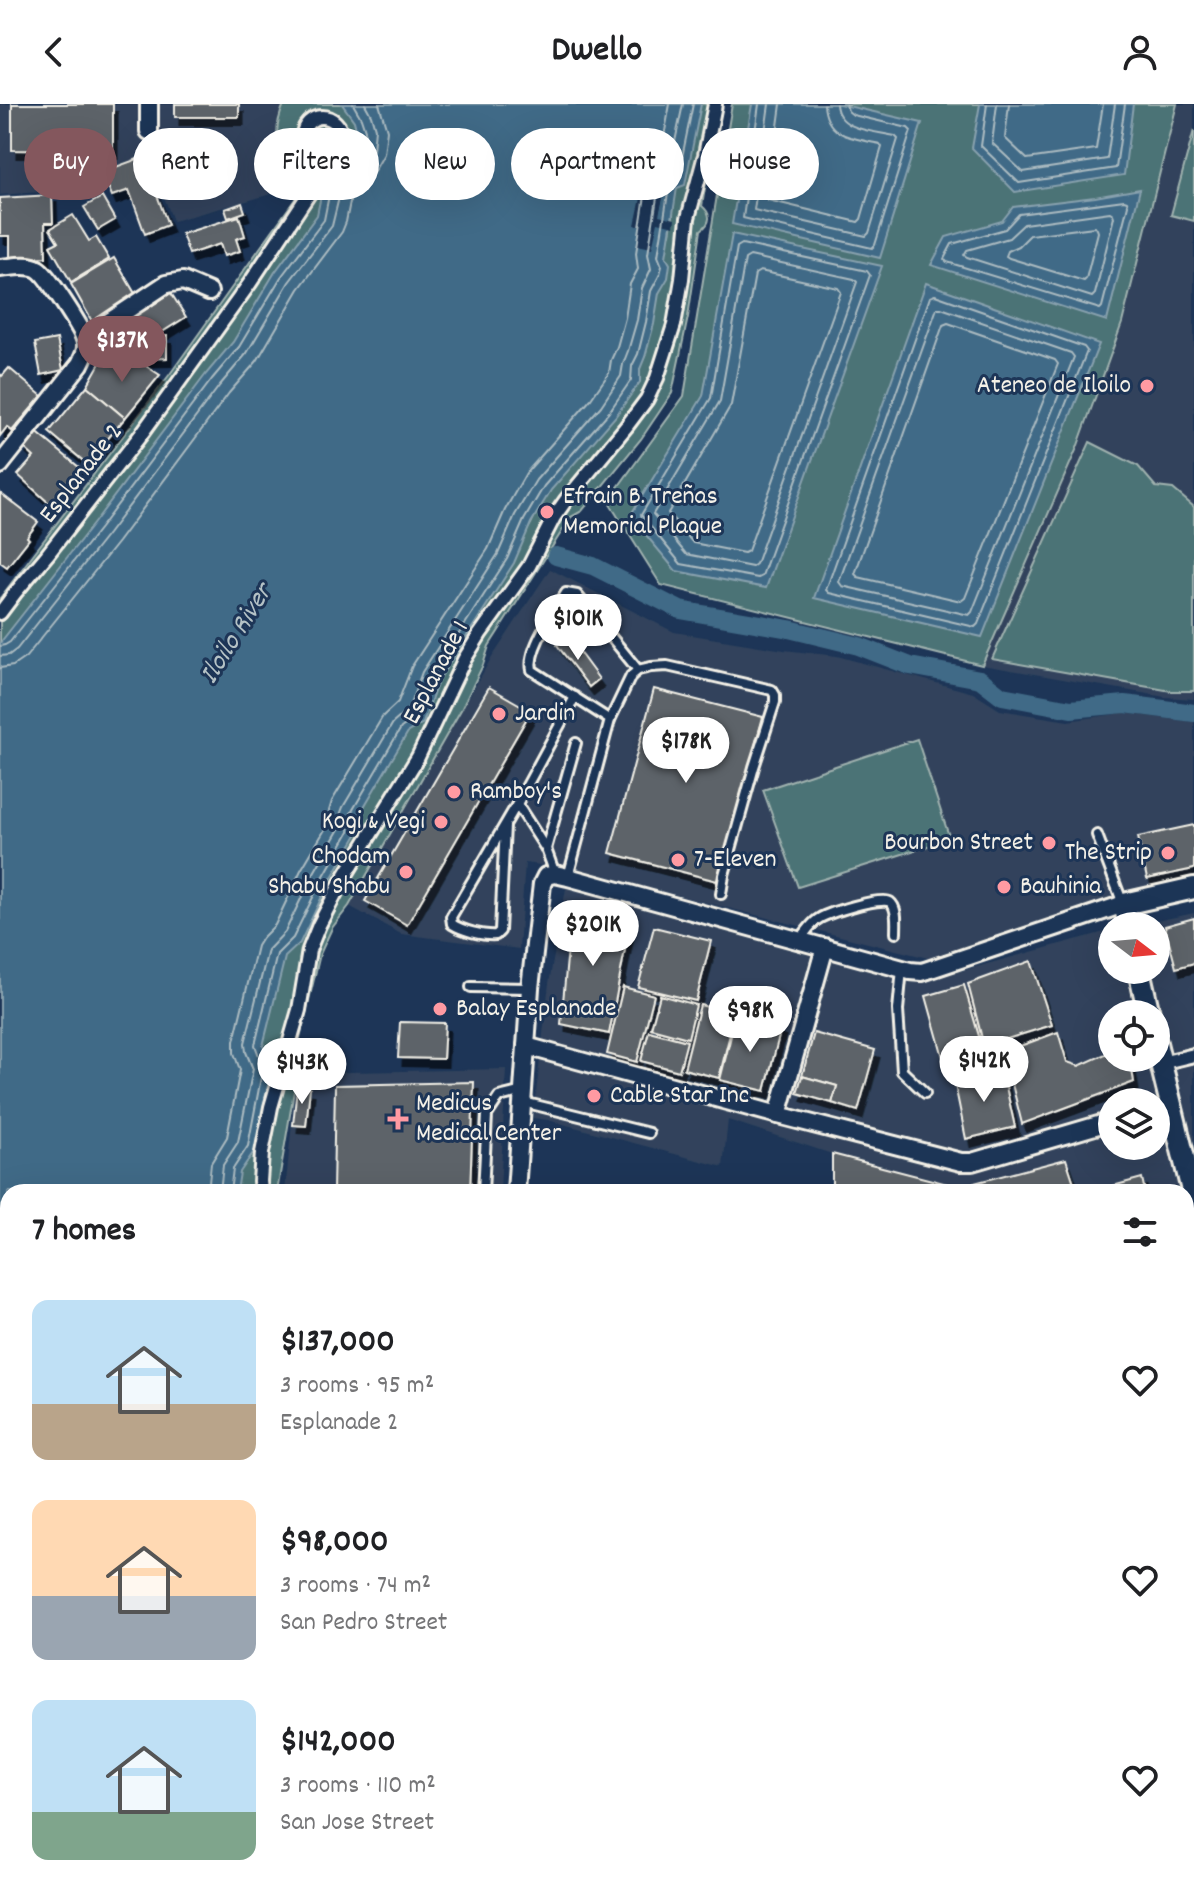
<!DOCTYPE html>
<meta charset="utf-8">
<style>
body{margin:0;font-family:Dekko,sans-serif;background:#f6f6f6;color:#202124;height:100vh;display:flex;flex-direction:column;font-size:30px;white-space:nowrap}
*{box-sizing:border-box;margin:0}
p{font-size:26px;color:#757577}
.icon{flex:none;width:44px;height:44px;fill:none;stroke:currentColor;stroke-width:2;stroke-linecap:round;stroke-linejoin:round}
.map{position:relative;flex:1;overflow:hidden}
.side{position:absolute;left:0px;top:1080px;width:1194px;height:712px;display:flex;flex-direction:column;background:#fff;border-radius:24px 24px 0 0;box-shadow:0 8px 32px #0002}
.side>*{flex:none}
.banner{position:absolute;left:24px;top:24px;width:1146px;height:72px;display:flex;gap:16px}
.needle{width:52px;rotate:106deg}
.controls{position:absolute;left:1098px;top:808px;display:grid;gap:16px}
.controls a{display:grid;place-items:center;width:72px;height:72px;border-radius:50%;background:#fff;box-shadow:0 8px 32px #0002;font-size:40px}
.price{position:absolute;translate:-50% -68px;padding:0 18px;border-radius:28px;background:#fff;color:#222;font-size:26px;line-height:52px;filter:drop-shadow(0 2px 4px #0008)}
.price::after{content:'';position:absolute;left:50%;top:48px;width:24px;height:18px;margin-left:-12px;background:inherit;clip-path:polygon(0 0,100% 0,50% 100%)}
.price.active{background:#84575d;color:#fff}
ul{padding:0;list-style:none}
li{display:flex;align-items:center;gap:24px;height:200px;padding:0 32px}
li span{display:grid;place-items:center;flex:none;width:224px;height:160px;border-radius:16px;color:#555}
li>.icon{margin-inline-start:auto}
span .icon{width:96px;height:96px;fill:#fffc;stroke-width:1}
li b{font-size:34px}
h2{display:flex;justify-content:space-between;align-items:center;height:96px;padding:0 32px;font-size:34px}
.pill{padding:0 28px;border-radius:36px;background:#fff;box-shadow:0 8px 32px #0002;font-size:28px;line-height:72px}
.pill.active{background:#84575d;color:#fff}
header{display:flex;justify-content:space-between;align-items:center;height:104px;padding:0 32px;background:#fff;font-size:36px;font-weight:700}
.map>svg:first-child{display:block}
.built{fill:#30435c;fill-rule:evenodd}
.green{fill:#4c7376;stroke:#a0b2af;stroke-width:2}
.water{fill:#406b87;stroke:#88a1ae;stroke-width:2}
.pier{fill:#1d3557}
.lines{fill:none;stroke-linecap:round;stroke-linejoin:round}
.shore{stroke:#acbbc1;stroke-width:2}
.canal{stroke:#406b87;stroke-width:18}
.building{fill:#5d6469;stroke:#f4f1e8;stroke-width:2;filter:url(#shadow)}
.service-casing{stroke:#f4f1e8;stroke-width:14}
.pedestrian-casing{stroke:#f4f1e8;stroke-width:18}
.minor-casing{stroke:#f4f1e8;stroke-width:22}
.tertiary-casing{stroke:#f4f1e8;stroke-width:26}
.secondary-casing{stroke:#f4f1e8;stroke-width:30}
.trunk-casing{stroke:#f4f1e8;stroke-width:34}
.service{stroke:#1d3557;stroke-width:8}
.pedestrian{stroke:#1d3557;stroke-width:12}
.minor{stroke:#1d3557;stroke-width:16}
.tertiary{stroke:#1d3557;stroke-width:20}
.secondary{stroke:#1d3557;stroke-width:24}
.trunk{stroke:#6a7166;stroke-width:28}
.poi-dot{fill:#ff9aa2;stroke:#1d3557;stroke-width:3}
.labels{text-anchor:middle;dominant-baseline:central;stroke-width:6;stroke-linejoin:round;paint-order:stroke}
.poi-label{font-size:26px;fill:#f4f1e8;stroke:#1d3557;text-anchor:start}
.street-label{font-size:26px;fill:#f4f1e8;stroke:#1d3557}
.water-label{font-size:28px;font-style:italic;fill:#b5c2c6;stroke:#1d3557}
</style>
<header><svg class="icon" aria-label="back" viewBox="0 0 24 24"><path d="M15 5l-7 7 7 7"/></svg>Dwello<svg class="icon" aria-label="person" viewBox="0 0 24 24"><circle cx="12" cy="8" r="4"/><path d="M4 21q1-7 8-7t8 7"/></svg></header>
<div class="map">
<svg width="1194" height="1792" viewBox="0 0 1194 1792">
<defs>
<filter id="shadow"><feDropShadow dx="4.5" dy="8" stdDeviation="0" flood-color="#0009"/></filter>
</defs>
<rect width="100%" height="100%" fill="#1d3557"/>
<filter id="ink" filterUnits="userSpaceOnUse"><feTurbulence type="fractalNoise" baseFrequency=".0125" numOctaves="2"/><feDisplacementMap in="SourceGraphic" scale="16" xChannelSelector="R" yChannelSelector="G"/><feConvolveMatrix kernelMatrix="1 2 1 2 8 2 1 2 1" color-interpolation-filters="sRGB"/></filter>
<g filter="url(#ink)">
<!-- built -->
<g class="built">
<polygon points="0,0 284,0 278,14 293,69 305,81 173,117 148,50 54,87 0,91"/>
<polygon points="1177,0 1194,0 1194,595 1165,593 982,561 1077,344 1122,219"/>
<polygon points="550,465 674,528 784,546 837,552 973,589 1000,606 1068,617 1123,609 1194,618 1194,776 936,856 576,766 525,759 519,845 401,830 349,802 489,558"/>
<path d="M 568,773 L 961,867 L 1112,826 L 1112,866 L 1156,866 L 1156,822 L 1133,822 L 1194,809 L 1194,1318 L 1186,1318 L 1186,1088 L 1077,1088 L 1066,1055 L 959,1083 L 832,1050 L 728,1016 L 723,1063 L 548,1016 L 533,1014 L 549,879 ZM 1112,910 L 1156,910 L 1156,954 L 1112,954 ZM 1112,998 L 1156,998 L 1156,1042 L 1112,1042 Z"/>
<polygon points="506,965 500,1088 285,1088 297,969"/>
<polygon points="813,1784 908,1784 907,1792 812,1792"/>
</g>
<!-- green -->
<g class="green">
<path d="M 284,0 L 370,0 L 368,13 L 328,110 L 0,577 L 0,494 L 170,270 L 305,81 C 279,55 269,36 284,0 Z"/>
<path d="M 677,0 L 719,0 L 702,102 C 712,110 711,119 701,126 L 688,213 L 672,289 L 641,335 L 582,407 L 571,413 L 489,542 L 483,561 L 462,604 L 349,802 L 332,824 L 320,850 L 293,963 L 297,969 L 277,1088 L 218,1088 L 286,811 L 531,420 L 659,139 L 670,130 L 673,112 Z"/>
<polygon points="732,0 1177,0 1122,219 1077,344 982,561 661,481 608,397 684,292"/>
<polygon points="1194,26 1194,117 1171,111"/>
<polygon points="1090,338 1138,362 1156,383 1173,385 1194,403 1194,587 1171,587 992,555"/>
<polygon points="917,635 950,735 798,783 763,686"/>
<polygon points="479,1784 634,1784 642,1792 486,1792"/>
<polygon points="917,1784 1130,1784 1138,1792 915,1792"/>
</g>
<!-- water -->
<g class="water">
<polygon points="342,0 701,0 685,81 677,84 666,153 670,160 668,174 659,189 654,220 645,253 640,265 640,278 615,313 551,386 531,419 514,459 438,577 423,619 408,628 358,713 358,729 328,780 300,839 285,853 263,942 272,961 255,1046 240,1068 237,1088 8,1088 8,1784 247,1784 245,1792 0,1792 0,539 94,419 206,270 233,238 275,168 317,111 325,72 349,52 356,41 357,29 354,17"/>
<polygon points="752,0 839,0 922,19 880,154 732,120"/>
<polygon points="980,0 1133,0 1124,71 1015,88 972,44"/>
<polygon points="1140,85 1107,217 931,161 946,133 1002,117 1013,103 1095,93"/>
<polygon points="732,130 882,162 766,484 676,467 630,412 703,292"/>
<polygon points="926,179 1099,240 982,533 814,494"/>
<polygon points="362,1784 513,1784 520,1792 369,1792"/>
</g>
<!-- pier -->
<polygon class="pier" points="652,79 666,82 659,111 675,115 674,122 658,118 652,144 637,141 641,123 635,121 641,94 648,95"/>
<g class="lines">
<!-- shore -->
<g class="shore">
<polyline points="759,0 743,114 872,144 875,141 911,27 908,24 853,11 848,7 846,0"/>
<path d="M 769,0 L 754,106 L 866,132 L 869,129 L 898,35 L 895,32 C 874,27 838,27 836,0"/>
<path d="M 781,0 L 768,96 L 858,118 L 861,115 L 882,43 L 880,40 C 854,34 826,34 824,0"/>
<polyline points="987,0 981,42 1019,79 1116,64 1125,0"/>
<polyline points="997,0 992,39 1023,68 1107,55 1115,0"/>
<polyline points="1009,0 1005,34 1027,55 1096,45 1103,0"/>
<polygon points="1124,96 1127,97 1128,101 1102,203 1100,205 947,158 944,155 952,140 1005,125 1019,110"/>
<polygon points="1110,108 1113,110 1114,113 1095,190 1092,193 967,153 964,151 967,146 1009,134 1024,120"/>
<polygon points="1094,123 1097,125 1098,128 1086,175 1084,177 1009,154 1006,152 1008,147 1019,142 1030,131"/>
<polygon points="742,140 867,167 870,171 762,472 758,474 681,460 641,411 711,294 737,143"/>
<polygon points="750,152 854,175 857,178 756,460 752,463 686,450 653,410 720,297 745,155"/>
<polygon points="760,167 838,184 841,188 748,447 744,449 693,439 668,409 731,301 755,170"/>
<polygon points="935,191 1084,243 1087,247 978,520 975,523 829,489 826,486 930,193"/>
<polygon points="937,204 941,204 1071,249 1074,253 972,508 969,511 842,482 839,478"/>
<polygon points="948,219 1055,256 1058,260 965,494 961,497 858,473 855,470 943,221"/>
<polyline points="0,542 5,541 10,538 100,424 212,275 239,243 281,173 324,116 332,76 355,57 363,43 365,26 361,14 353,0"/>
<polyline points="0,552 9,551 17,545 108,430 220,281 247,249 289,178 332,122 342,81 362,64 373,46 375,25 371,11 365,0"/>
<polyline points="0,564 13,562 26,553 118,438 229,289 257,257 299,185 342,128 346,118 352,88 372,71 384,50 387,26 379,0"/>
<polyline points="208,1088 211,1059 227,1033 240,966 234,949 234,937 257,842 262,834 275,821 301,766 327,722 329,707 332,697 383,612 398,598 412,562 488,445 505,406 526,369 591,295 609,269 611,256 617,243 625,214 630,180 638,165 636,149 647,79 651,70 659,60 670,0"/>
<polyline points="220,1088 223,1061 238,1038 253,965 246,948 245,939 268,846 285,828 312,772 339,725 340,711 343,703 393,619 408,606 422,568 498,450 515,411 536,376 601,302 621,272 623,260 628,247 637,216 642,184 651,165 648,150 659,81 662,74 669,66 683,0"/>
<polyline points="230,1088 233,1065 248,1042 263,963 255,941 277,850 293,834 321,777 349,728 351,709 401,624 416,613 431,573 507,455 524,416 544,382 609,308 631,276 632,262 638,250 646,218 651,187 660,170 662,162 658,152 669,83 671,79 678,73 693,0"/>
</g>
<!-- canal -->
<polyline class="canal" points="556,452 593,462 680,506 789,525 859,542 910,562 980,575 1002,592 1071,605 1125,600 1194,609"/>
</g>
<!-- building -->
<g class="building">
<polygon points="12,0 113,0 113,47 12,46"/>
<rect x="175" y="0" width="64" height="13"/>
<polygon points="143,53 168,121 145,130 129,86 112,92 102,68"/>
<polygon points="52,91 53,119 45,119 46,153 10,155 10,132 0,132 0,94"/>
<polygon points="102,93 115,116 98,126 84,103"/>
<polygon points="242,99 245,108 228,114 225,105"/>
<polygon points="73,111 89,137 96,133 109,155 71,178 50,142 58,138 50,125"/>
<polygon points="239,112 245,132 236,135 240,147 224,152 220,140 189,150 182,130"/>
<polygon points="114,154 137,193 93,219 71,180"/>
<polygon points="171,189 186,213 156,232 167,232 167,254 121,255 106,231"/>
<polygon points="57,235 63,266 41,271 35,239"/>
<polygon points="104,252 124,265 135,255 160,271 125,314 87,282"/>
<polygon points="9,264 42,292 12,327 7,323 0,332 0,270 2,272"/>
<polygon points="87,282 125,314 87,360 49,328"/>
<polygon points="34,326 80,364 50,400 18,371 34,353 22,342"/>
<polygon points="0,389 38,418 27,433 29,435 7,463 0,458"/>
<polygon points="568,533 599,575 589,583 557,541"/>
<polygon points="489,583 531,607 407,821 365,797"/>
<polygon points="654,585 763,613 717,777 610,749"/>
<polygon points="1194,721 1194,765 1147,775 1138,733"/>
<polygon points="572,800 631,814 609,930 561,920"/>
<polygon points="1194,814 1194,859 1176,864 1165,822"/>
<polygon points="654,823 711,837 696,897 638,883"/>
<polygon points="1031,857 1052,921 984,942 968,880"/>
<polygon points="964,881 983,946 945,960 926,892"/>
<polygon points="623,883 654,891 637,958 607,950"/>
<polygon points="660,891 696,901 688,934 651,924"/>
<polygon points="700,901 735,910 719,974 684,965"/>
<polygon points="736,912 781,924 765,987 720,976"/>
<polygon points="400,918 445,919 443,955 398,954"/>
<polygon points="649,927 687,937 679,967 641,957"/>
<polygon points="1058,928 1067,958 1079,962 1112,947 1112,954 1130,954 1134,978 1022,1020 1004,948"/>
<polygon points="814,929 875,946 858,1007 832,999 837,982 802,972"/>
<polygon points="1002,965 1015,1023 966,1035 954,976"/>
<polygon points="802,972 837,982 832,999 797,989"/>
<polygon points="474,978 470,1088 333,1088 335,981"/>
<polygon points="297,983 310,984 306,1022 293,1021"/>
<polygon points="832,1050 959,1083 1066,1055 1077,1088 832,1088"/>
<polygon points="1142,1074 1145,1088 1091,1088"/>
<polygon points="554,1084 650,1088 554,1088"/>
<polygon points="1186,1168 1194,1197 1194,1292 1186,1294"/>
<polygon points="1194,1503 1194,1555 1186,1556 1186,1504"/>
<polygon points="1186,1575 1194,1624 1194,1678 1186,1680"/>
<polygon points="667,1784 715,1784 715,1792 668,1792"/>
</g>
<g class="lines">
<defs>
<g id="service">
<path d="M 610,616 L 532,566 C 527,544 555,508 566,489 L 577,491 L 638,566"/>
<polyline points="517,700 546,745 555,770"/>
<path d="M 505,721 L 500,827 L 496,831 C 483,832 463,827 452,820 L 451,813 L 517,700 L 575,593"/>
<polyline points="1097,731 1123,800"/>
<polyline points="546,745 576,639"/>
<polyline points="568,773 610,616 631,572 638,566 651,563 667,562 772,586 775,591 775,598 754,663 724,771 721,790"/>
<path d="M 799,836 C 805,830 810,821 817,816 C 826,809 882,792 890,798 C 898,804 896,820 896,829"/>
<polyline points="902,865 898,906 902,967 925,989"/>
<polyline points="471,883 530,884"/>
<polyline points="523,998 649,1029"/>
<polyline points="483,1088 487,1011 499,993 523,987"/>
</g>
<g id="pedestrian">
<circle cx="322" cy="32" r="19"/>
<polyline points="0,509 15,489 47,451 140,332 250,179 316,79 320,66 320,52"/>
<polyline points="1161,959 1194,951"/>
<polyline points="261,1088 260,1077 262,1049 271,1003 299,906 309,846 319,821 342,777 418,653 464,556 480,530 529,462 554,413 566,396 626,323 647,295 657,274 674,221 682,175 688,114 705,51 715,0"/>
<polyline points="342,1784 351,1792"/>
<polyline points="563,1784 571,1792"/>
<polyline points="273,1792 281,1784"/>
<polyline points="287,1792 295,1784"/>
</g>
<g id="minor">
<polyline points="149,0 149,27"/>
<path d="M 0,164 C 12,163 28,159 38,165 C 47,170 82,225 85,235 C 88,245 84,252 80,260 L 0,361"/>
<polyline points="85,234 166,180 183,177 209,188"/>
<polyline points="526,942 778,1011 961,1058 972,1058 1112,1017"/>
<polyline points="778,1011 825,843"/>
<polyline points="516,1088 530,884 542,780 546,772 555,770 568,773 910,867 922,868 1124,800"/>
</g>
<g id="tertiary">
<polyline points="1129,822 1124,800 1194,784"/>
<polyline points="1139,866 1149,910"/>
<polyline points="1156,939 1194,1095"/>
<polyline points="1186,1459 1194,1459"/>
</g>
<polyline id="secondary" points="766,1792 766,1784"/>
<g id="trunk">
<polyline points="0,1354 8,1354"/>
<polyline points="1186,1365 1194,1365"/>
<polyline points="0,1390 8,1390"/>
<polyline points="1186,1411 1194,1411"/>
</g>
</defs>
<!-- service casing -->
<use href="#service" class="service-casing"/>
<!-- pedestrian casing -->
<use href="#pedestrian" class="pedestrian-casing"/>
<!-- minor casing -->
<use href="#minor" class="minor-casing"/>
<!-- tertiary casing -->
<use href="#tertiary" class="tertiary-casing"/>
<!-- secondary casing -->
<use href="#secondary" class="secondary-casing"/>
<!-- trunk casing -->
<use href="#trunk" class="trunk-casing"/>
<!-- service -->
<use href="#service" class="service"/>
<!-- pedestrian -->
<use href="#pedestrian" class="pedestrian"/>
<!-- minor -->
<use href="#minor" class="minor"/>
<!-- tertiary -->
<use href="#tertiary" class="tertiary"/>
<!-- secondary -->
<use href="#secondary" class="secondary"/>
<!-- trunk -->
<use href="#trunk" class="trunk"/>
</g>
</g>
<!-- markers -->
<g class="poi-dot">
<circle cx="1147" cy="282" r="8"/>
<circle cx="547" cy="408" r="8"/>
<circle cx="499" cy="610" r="8"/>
<circle cx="454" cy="688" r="8"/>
<circle cx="441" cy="718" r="8"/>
<circle cx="1049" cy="739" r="8"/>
<circle cx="1168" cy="749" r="8"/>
<circle cx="678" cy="756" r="8"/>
<circle cx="406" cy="768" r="8"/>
<circle cx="1004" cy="783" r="8"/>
<circle cx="440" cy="905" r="8"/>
<circle cx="594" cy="992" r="8"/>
<path d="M394 1003h8v8h8v8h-8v8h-8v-8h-8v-8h8z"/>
</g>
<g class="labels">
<!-- poi labels -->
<g class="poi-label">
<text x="1131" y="282" text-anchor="end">Ateneo de Iloilo</text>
<text x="563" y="393">Efrain B. Treñas<tspan x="563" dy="30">Memorial Plaque</tspan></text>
<text x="515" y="610">Jardin</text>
<text x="470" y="688">Ramboy's</text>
<text x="425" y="718" text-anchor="end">Kogi &amp; Vegi</text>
<text x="1033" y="739" text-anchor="end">Bourbon Street</text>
<text x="1152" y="749" text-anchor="end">The Strip</text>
<text x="390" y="753" text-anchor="end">Chodam<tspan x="390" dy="30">Shabu Shabu</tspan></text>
<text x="694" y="756">7-Eleven</text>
<text x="1020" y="783">Bauhinia</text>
<text x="456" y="905">Balay Esplanade</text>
<text x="610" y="992">Cable Star Inc</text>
<text x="416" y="1000">Medicus<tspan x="416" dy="30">Medical Center</tspan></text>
</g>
<!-- street labels -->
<g class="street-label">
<text transform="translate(82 370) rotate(-52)">Esplanade 2</text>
<text transform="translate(437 569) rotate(-62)">Esplanade 1</text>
</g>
<!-- water labels -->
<g class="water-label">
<text transform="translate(238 531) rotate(-58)">Iloilo River</text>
</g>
</g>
</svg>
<div class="controls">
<a><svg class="needle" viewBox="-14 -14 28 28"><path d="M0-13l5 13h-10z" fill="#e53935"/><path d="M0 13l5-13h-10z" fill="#757577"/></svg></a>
<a><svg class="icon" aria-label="locate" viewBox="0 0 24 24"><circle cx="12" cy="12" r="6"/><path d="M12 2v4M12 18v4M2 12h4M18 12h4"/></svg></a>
<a><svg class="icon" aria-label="layers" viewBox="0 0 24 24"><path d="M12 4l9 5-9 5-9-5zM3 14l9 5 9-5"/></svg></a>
</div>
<b class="price active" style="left:122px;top:280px">$137K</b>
<b class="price" style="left:578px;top:558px">$101K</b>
<b class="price" style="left:686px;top:681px">$178K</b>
<b class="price" style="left:593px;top:864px">$201K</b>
<b class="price" style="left:750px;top:950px">$98K</b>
<b class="price" style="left:984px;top:1000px">$142K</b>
<b class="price" style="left:302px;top:1002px">$143K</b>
<div class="banner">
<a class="pill active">Buy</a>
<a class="pill">Rent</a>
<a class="pill">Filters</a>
<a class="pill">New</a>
<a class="pill">Apartment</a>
<a class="pill">House</a>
</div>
<section class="side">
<h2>7 homes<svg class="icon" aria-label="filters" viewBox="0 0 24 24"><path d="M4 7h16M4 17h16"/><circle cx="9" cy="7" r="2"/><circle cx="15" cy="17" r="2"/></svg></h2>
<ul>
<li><span style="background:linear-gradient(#bfe0f5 65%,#b9a48a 0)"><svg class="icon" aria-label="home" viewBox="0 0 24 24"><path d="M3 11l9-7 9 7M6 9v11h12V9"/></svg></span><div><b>$137,000</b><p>3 rooms · 95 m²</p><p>Esplanade 2</p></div><svg class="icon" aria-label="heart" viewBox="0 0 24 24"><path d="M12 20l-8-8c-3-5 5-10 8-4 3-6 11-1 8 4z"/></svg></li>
<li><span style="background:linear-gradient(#ffd9b3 60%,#9aa5b1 0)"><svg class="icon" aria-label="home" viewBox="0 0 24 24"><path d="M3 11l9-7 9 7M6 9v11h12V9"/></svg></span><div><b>$98,000</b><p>3 rooms · 74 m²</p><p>San Pedro Street</p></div><svg class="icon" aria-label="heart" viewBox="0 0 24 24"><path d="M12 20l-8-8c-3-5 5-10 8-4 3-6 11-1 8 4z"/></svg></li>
<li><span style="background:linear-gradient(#bfe0f5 70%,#7fa58c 0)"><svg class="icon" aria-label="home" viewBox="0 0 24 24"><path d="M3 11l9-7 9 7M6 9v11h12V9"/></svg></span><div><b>$142,000</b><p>3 rooms · 110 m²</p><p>San Jose Street</p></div><svg class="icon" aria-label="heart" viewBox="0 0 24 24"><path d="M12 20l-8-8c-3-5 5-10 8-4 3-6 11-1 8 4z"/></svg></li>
</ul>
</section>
</div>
